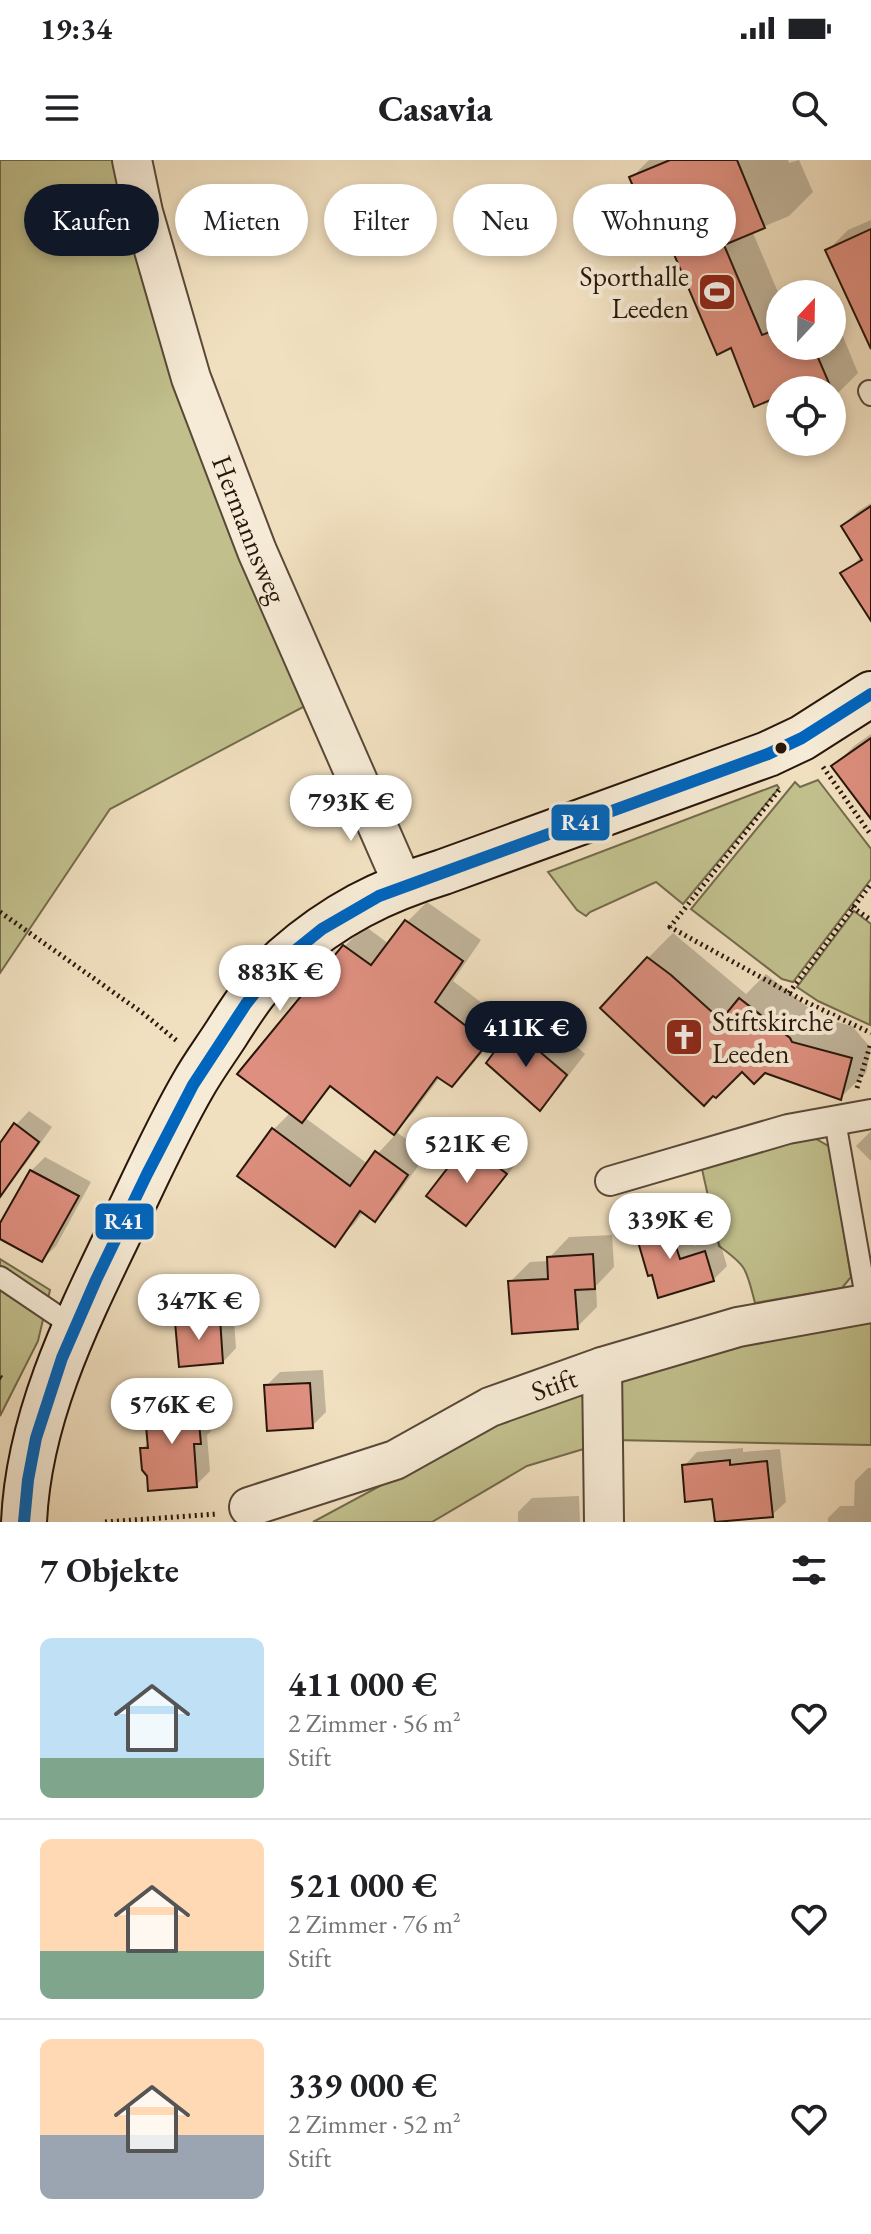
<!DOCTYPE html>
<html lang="de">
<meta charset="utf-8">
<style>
body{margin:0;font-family:"EB Garamond",serif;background:#f2f2f2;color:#202124;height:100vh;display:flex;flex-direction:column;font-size:30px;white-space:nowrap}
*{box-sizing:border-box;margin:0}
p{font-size:26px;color:#757577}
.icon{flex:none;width:44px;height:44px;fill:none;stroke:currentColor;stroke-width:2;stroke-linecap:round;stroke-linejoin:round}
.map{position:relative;height:1362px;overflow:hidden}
.details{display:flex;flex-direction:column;background:#fff;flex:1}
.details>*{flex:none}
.guide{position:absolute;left:24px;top:24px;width:824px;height:72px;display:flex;gap:16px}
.needle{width:52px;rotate:22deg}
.controls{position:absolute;left:766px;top:120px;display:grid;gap:16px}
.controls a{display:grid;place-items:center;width:80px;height:80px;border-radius:50%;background:#fff;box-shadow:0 4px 12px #0003;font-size:40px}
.price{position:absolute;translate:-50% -68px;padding:0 18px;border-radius:28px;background:#fff;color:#222;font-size:26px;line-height:52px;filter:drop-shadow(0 2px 4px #0008)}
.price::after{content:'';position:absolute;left:50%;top:48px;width:24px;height:18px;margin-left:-12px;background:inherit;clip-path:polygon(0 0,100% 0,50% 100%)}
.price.active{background:#111827;color:#fff}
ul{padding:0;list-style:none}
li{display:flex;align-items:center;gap:24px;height:200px;padding:0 40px}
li+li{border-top:2px solid #e0e0e0}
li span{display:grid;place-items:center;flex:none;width:224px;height:160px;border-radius:12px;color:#555}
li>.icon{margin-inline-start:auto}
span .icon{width:96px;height:96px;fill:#fffc;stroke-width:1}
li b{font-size:34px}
h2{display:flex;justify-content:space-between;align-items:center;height:96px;padding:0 40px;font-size:34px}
.chip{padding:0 28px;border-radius:36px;background:#fff;box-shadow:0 4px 12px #0003;font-size:28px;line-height:72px}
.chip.active{background:#111827;color:#fff}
.status{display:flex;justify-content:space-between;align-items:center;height:56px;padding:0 40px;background:#fff;direction:ltr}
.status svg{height:22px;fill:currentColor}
header{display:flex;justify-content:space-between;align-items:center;height:104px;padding:0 40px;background:#fff;font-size:36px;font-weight:800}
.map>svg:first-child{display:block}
.green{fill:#c1c08d;stroke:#746b4c;stroke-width:2}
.shadow{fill:#0003;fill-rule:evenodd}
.building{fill:#de8f7f;stroke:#28160a;stroke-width:2}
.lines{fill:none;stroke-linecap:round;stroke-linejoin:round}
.service-casing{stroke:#5a4838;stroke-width:24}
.pedestrian-casing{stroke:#5a4838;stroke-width:32}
.minor-casing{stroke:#5a4838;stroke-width:42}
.secondary-casing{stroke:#28160a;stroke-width:48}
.path{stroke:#28160a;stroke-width:5;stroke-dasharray:2 4;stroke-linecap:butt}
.service{stroke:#f6ebd6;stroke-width:20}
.pedestrian{stroke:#f6ebd6;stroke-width:28}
.minor{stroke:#f6ebd6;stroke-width:38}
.secondary{stroke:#f6ebd6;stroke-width:44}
.bus-1-casing{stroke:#f6ebd6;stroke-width:18}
.bus-1{stroke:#0065bd;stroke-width:12}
.bus-dot{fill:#28160a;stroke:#f6ebd6;stroke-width:3}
.labels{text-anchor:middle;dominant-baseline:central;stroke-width:8;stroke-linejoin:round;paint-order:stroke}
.poi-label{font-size:28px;fill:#28160a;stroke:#f6ebd6;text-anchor:end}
.street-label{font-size:28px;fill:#28160a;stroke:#f6ebd6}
.line-badge{stroke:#f6ebd6;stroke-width:3}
.badge-label{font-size:22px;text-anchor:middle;font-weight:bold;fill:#fff}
</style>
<div class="status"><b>19:34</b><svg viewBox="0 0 49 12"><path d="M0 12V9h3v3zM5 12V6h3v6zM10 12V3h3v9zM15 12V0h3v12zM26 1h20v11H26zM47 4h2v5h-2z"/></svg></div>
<header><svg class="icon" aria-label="menu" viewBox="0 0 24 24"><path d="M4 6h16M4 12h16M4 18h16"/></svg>Casavia<svg class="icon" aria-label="search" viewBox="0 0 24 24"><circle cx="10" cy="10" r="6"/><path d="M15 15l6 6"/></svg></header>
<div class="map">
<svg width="871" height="1362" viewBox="0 0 871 1362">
<rect width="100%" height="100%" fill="#f1e0c0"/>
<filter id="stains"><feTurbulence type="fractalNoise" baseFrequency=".0025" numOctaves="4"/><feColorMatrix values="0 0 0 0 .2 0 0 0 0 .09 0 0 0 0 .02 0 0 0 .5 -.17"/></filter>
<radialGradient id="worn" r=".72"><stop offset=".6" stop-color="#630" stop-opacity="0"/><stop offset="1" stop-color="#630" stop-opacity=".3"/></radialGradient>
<!-- green -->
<g class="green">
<polygon points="0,0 118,0 307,545 110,649 0,813"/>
<polygon points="818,620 871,689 871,719 793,822 782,819 691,749 795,622 800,627"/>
<polygon points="777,625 779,628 683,744 656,722 590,752 586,756 577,750 548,712"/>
<polygon points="854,751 871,764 870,865 818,841 797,827"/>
<path d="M 811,976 L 830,987 L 851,1117 L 842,1128 L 755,1143 C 746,1109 748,1107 719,1086 L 702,1009 L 717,1000 Z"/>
<polygon points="0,1099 50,1130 38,1181 0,1256"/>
<polygon points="871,1155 871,1285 613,1280 613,1215"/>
<polygon points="579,1233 584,1239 587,1288 527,1306 432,1362 313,1362 512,1255"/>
</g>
<!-- shadow -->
<g class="shadow">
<polygon points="649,0 788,0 789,3 799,0 813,32 789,56 753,71 753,73 780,137 780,186 832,186 832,158 839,175 842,174 858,213 834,237 832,238 832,230 780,230 780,234 732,186 631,18"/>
<polygon points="871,60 871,184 828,90 848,70"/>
<polygon points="871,343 871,444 843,414 862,396 843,366 857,352"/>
<polygon points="871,574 871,656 834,606 854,586"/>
<path d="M 427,742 L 481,780 L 453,821 L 507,862 L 472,905 L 452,925 L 440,917 L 414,952 L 395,971 L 427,994 L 394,1039 L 374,1059 L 364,1051 L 354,1064 L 334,1084 L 273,970 L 291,952 L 345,786 L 365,766 L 389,784 L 407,762 ZM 332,926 L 396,974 L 368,1004 L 304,957 Z"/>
<polygon points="673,773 746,834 766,814 815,853 817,857 852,866 871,888 866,913 840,938 765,911 648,798"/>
<polygon points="533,849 585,894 559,928 539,948 489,903 513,869"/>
<polygon points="29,951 52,967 24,1006 10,1019 0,1012 0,987 16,965"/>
<polygon points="482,971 519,1000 479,1050 466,1064 468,984"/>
<polygon points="871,971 871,1001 856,986"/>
<polygon points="45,997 91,1022 56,1086 42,1100 0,1077 0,1068 31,1011"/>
<polygon points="681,1046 694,1086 719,1079 727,1106 713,1120 660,1135 636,1069 650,1055"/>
<polygon points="612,1075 614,1107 596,1126 597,1147 577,1167 510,1122 530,1102 549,1101 549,1098 569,1077"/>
<polygon points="233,1146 236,1188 223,1202 177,1162 191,1149"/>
<polygon points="323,1210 326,1252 312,1266 266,1226 280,1212"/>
<polygon points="210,1229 214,1268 207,1275 210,1311 196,1325 142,1289 149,1282 152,1261 151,1246 164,1232"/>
<polygon points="743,1288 743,1292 780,1289 786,1342 772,1355 714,1336 684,1306 697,1292"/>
<polygon points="868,1308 871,1308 871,1362 828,1362 828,1358 840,1346 854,1346 855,1321"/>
<polygon points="579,1336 580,1362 518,1362 518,1352 532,1338"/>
</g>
<!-- building -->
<g class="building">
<polygon points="670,0 737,0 765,68 724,85 762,175 780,168 780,186 813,186 832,230 780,230 780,236 754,247 731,188 717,195 670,85 660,90 629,17"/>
<polygon points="871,69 871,189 825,90"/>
<polygon points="871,346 871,461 840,413 862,400 841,366"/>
<polygon points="871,578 871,659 831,606"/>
<polygon points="405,760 463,801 435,842 488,883 452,927 437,917 394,975 330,926 302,963 237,914 343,785 371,805"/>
<polygon points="647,797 671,815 721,860 739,838 790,878 792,882 852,898 841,940 765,913 754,924 742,912 716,938 713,936 704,946 600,848"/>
<polygon points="512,868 567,915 540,951 486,903"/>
<polygon points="14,963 39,982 0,1037 0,983"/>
<polygon points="272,968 350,1026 375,991 408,1015 375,1062 360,1051 335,1087 237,1016"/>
<polygon points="467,983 507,1014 466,1066 426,1036"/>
<polygon points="30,1010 79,1036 42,1102 0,1079 0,1063"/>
<polygon points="667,1059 680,1099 705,1091 714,1121 658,1138 652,1115 648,1116 634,1068"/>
<polygon points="593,1094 595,1129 575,1130 578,1169 512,1174 508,1121 548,1119 547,1097"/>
<polygon points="220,1158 223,1203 179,1207 175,1162"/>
<polygon points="310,1223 313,1268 267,1271 264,1225"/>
<polygon points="197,1241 201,1284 194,1284 197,1327 148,1331 147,1316 142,1310 140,1288 148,1288 146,1266 150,1260 149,1245"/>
<polygon points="730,1300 730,1305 767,1301 773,1357 715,1362 712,1339 685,1342 682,1305"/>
</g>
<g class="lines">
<defs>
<g id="service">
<polyline points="869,231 871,235"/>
<polyline points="835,961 867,1143"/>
<polyline points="0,1117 74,1167"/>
</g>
<polyline id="pedestrian" points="610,1021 788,969 871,954"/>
<g id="minor">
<path id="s1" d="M 132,0 L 143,52 L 191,218 L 257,391 L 403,724"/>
<polyline points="602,1207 604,1362"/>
<path id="s2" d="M 249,1347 L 395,1300 L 490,1247 L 602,1207 L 738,1167 L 871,1143"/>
</g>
<path id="secondary" d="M 24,1362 C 29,1248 85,1145 133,1044 C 152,1004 171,963 193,925 C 203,907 215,891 226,874 C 243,847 261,820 285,798 C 334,755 381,731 443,712 L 768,594 L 802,578 L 871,534"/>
</defs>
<!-- service casing -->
<use href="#service" class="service-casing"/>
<!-- pedestrian casing -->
<use href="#pedestrian" class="pedestrian-casing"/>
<!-- minor casing -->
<use href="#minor" class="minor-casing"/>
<!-- secondary casing -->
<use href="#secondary" class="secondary-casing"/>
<!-- path -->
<g class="path">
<polyline points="823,607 871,675"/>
<polyline points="779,630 670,767 804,841 871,873"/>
<polyline points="852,747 871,760"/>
<polyline points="0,752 144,854 177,881"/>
<polyline points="789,833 871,724"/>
<polyline points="857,928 871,883"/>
<polyline points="0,1217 3,1219"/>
<polyline points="105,1362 217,1354"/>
</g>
<!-- service -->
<use href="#service" class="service"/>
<!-- pedestrian -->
<use href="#pedestrian" class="pedestrian"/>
<!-- minor -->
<use href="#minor" class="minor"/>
<!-- secondary -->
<use href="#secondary" class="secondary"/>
<defs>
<polyline id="bus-1" points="24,1362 28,1320 36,1278 62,1198 96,1120 147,1014 193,925 246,844 276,806 322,769 379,736 768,594 802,578 871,534"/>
</defs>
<!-- bus-1 casing -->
<use href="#bus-1" class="bus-1-casing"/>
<!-- bus-1 -->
<use href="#bus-1" class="bus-1"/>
</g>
<!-- icons -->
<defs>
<symbol id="stadium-square" viewBox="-11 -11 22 22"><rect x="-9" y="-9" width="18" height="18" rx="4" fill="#8f2418" stroke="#f6ebd6"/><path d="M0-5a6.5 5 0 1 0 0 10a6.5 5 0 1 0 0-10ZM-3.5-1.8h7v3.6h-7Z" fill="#fff"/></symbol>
<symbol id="church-square" viewBox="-11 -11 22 22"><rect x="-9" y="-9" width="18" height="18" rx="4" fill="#8f2418" stroke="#f6ebd6"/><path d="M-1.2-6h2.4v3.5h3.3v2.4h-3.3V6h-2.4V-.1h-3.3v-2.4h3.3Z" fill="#fff"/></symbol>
</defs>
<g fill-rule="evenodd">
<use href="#stadium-square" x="695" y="110" width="44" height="44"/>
<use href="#church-square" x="662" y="855" width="44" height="44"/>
</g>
<!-- markers -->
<circle class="bus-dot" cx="781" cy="588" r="7"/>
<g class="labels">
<!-- poi labels -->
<g class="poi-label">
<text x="689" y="116">Sporthalle<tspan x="689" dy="32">Leeden</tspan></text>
<text x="712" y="861" text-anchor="start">Stiftskirche<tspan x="712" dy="32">Leeden</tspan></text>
</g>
<!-- street labels -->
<g class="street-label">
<text stroke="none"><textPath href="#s1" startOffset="388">Hermannsweg</textPath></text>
<text stroke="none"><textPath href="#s2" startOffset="330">Stift</textPath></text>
</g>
</g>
<g class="line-badge">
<rect x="550" y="643" width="61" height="39" rx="8" fill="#0065bd"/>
<rect x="94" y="1042" width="61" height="39" rx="8" fill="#0065bd"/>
</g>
<g class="badge-label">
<text x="581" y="670">R41</text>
<text x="124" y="1069">R41</text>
</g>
<rect width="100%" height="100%" filter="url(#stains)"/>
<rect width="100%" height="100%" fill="url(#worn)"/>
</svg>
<div class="controls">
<a><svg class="needle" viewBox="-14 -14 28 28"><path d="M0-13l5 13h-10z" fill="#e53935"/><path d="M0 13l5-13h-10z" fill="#757577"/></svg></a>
<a><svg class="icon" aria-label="locate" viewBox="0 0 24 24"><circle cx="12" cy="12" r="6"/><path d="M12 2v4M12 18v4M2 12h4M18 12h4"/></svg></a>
</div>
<b class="price" style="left:351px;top:683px">793K €</b>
<b class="price" style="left:280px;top:853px">883K €</b>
<b class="price active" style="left:526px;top:909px">411K €</b>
<b class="price" style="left:467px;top:1025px">521K €</b>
<b class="price" style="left:670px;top:1101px">339K €</b>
<b class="price" style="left:199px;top:1182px">347K €</b>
<b class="price" style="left:172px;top:1286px">576K €</b>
<div class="guide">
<a class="chip active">Kaufen</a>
<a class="chip">Mieten</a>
<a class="chip">Filter</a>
<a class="chip">Neu</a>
<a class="chip">Wohnung</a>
</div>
</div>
<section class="details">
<h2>7 Objekte<svg class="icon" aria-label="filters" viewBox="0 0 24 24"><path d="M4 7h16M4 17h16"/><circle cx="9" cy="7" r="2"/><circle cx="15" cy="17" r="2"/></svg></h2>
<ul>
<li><span style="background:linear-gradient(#bfe0f5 75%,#7fa58c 0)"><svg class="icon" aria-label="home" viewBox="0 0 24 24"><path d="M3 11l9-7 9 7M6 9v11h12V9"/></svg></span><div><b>411 000 €</b><p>2 Zimmer · 56 m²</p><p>Stift</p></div><svg class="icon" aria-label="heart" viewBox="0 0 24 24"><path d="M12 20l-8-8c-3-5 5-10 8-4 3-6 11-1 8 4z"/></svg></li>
<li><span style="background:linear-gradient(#ffd9b3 70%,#7fa58c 0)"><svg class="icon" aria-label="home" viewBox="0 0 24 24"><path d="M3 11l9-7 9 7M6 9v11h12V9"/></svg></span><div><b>521 000 €</b><p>2 Zimmer · 76 m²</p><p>Stift</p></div><svg class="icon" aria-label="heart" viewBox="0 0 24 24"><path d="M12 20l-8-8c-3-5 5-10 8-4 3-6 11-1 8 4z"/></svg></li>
<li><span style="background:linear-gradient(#ffd9b3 60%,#9aa5b1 0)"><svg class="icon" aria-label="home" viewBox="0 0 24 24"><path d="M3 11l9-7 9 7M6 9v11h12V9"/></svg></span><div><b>339 000 €</b><p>2 Zimmer · 52 m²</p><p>Stift</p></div><svg class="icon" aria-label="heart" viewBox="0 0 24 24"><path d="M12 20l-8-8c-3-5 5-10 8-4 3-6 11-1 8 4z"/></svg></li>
</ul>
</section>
